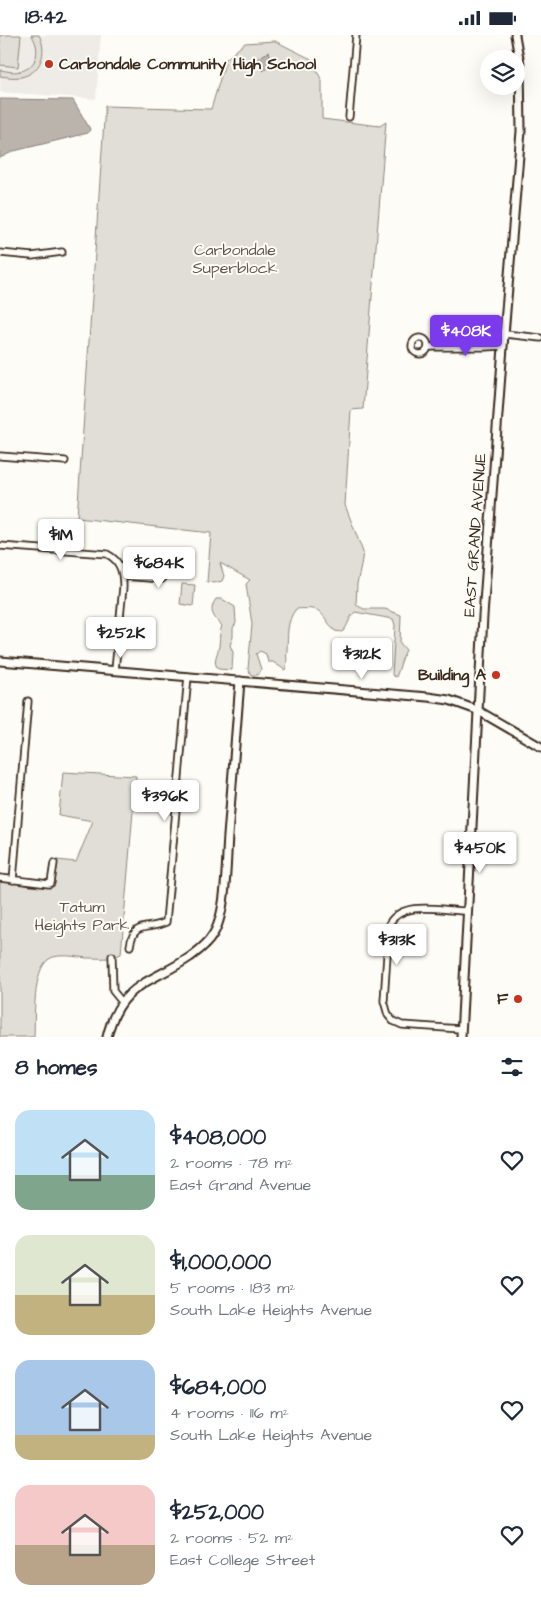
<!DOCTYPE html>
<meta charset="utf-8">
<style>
body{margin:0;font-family:"Architects Daughter",sans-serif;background:#f6f6f7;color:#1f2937;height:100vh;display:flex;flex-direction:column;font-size:19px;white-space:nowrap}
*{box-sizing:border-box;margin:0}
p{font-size:16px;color:#747a83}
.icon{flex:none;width:28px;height:28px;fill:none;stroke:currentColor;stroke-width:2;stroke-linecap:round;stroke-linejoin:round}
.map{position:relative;height:1002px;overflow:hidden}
.drawer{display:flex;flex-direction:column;background:#fff;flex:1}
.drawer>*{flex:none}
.buttons{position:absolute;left:480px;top:15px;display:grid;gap:10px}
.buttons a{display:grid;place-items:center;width:45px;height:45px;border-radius:50%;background:#fff;box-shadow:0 5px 20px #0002;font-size:25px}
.price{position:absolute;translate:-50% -42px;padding:0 11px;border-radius:5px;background:#fff;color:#222;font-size:16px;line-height:32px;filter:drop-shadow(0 1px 2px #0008)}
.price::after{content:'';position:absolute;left:50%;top:30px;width:15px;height:11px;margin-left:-8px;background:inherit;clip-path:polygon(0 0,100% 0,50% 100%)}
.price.current{background:#7c3aed;color:#fff}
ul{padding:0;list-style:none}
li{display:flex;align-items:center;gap:15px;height:125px;padding:0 15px}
li span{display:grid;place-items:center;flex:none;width:140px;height:100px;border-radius:15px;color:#555}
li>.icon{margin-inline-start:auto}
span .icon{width:60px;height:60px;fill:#fffc;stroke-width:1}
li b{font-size:21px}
h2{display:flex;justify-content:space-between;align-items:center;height:60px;padding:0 15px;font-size:21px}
.status{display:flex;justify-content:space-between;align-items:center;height:35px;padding:0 25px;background:#fff;direction:ltr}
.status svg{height:14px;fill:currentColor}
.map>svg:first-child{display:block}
.built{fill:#efece7}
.green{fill:#e1ded7;stroke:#8e847a}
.water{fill:#bbb4ad;stroke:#887d74}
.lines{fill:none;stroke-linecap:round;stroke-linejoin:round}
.minor-casing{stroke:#3b2a1e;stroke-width:9}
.tertiary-casing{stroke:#3b2a1e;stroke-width:11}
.minor{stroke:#fdfcf7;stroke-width:5.5}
.tertiary{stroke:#fdfcf7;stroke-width:7}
.poi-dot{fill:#c8321e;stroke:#fdfcf7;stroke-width:2}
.labels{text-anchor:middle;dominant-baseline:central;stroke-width:4;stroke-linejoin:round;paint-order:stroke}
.poi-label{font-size:16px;font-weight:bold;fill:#3b2a1e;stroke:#fdfcf7;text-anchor:end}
.park-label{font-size:16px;fill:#64574c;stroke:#fdfcf7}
.street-label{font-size:16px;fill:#3b2a1e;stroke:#fdfcf7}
</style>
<div class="status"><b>18:42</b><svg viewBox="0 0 49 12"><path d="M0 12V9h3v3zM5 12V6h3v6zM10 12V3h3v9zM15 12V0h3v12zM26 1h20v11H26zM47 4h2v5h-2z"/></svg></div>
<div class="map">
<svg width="541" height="1002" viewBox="0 0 541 1002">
<rect width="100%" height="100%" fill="#fdfcf7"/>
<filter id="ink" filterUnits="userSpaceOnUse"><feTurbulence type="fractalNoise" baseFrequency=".02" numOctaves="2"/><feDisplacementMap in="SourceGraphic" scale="10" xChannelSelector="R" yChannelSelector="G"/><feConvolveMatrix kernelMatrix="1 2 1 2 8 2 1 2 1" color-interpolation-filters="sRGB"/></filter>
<g filter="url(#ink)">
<!-- built -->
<polygon class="built" points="0,0 101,0 96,64 0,57"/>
<!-- green -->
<g class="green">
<polygon points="0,0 21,0 18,32 0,30"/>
<path d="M 31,0 L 39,0 C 48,17 41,38 21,42 C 14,43 7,42 0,41 L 0,35 C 7,36 14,38 21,36 C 38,32 41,12 31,0 Z"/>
<path d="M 275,6 L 311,24 L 322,46 L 322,84 L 380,91 L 386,87 L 363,374 L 351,375 L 345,470 L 363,517 L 361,531 L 357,549 L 356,570 L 364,574 L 385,574 L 401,580 L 400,608 L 406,615 C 401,624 400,633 396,642 L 392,640 L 395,590 L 393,584 L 355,577 C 348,583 349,591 342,597 L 335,596 C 318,577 325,572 296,574 C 286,586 288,601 287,616 C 286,623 288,628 285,635 L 273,627 L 268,627 L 266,619 L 260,616 L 256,619 L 261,634 L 258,640 L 251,640 L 248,634 L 252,589 L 246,549 L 250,545 L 220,528 L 224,541 L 222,546 L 214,548 L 207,547 L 211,498 L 77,483 L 105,71 L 211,74 L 226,24 L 245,8 Z"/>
<polygon points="182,549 195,550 193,571 180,569"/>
<path d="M 216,564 L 222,564 L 235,572 L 236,588 L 233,593 L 233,602 L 230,610 L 233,617 L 232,635 L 218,634 C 212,625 218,620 219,611 C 220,603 219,599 222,591 C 213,581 208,576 216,564 Z"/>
<path d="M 63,737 L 136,741 L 121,919 C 109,925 101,923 87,923 C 77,922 58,918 49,924 C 32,935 35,984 34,1002 L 0,1002 L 0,846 L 49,851 L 54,850 L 57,825 L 76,827 L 93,786 L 59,780 Z"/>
</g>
<!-- water -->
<g class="water">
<polygon points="268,17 276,27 263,36 255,25"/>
<polygon points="0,64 73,65 90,94 88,98 14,116 0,123"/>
</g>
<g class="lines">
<defs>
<g id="minor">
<polyline points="349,82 356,0"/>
<polyline points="0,218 32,221 62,217"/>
<polyline points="505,299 541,303"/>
<circle cx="420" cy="311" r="8"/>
<polyline points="428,312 484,312 503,311"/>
<polyline points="0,421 65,426"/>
<path d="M 0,511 L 107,519 C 121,526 123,538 123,552 L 115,635"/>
<polyline points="123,541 162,544 163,526"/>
<polyline points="0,843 49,849 51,848 54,828"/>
<polyline points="13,845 28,666"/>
<path d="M 130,911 C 134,885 148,896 166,887 L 188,641"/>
<polyline points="112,921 113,956 122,967"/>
<path d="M 461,994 L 402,990 L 393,986 L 388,980 L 384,966 L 389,889 C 403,864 443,876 467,876"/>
</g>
<g id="tertiary">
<polyline points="0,626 428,662 449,665 477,675 541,712"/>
<path d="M 107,1002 C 120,948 150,949 190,922 C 198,916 207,910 212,901 C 227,880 226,827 228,801 C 232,749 236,698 240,646"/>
<polyline points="461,1002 483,581 503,312 521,96 520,29 515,0"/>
</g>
</defs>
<!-- minor casing -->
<use href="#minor" class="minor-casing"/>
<!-- tertiary casing -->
<use href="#tertiary" class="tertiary-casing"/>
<!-- minor -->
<use href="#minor" class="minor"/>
<!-- tertiary -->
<use href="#tertiary" class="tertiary"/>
</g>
</g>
<!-- markers -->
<g class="poi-dot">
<circle cx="49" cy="29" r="5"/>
<circle cx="496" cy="640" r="5"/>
<circle cx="518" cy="964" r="5"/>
</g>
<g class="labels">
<!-- poi labels -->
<g class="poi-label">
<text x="59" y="29" text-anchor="start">Carbondale Community High School</text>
<text x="486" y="640">Building A</text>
<text x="508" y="964">F</text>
</g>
<!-- park labels -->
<g class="park-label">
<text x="235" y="215">Carbondale<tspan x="235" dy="18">Superblock</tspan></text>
<text x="82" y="872">Tatum<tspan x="82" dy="18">Heights Park</tspan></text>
</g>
<!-- street labels -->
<g class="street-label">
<text transform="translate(475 500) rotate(-86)">EAST GRAND AVENUE</text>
</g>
</g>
</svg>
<div class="buttons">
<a><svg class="icon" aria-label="layers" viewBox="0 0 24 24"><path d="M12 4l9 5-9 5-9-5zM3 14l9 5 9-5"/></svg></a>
</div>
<b class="price current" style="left:466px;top:322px">$408K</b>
<b class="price" style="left:61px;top:526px">$1M</b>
<b class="price" style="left:159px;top:554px">$684K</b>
<b class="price" style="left:121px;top:624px">$252K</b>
<b class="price" style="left:362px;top:645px">$312K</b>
<b class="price" style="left:165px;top:787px">$396K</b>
<b class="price" style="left:480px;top:839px">$450K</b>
<b class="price" style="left:397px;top:931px">$313K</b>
</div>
<section class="drawer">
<h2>8 homes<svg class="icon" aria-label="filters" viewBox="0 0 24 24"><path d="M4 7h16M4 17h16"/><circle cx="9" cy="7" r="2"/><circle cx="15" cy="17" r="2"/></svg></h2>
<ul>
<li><span style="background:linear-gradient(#bfe0f5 65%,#7fa58c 0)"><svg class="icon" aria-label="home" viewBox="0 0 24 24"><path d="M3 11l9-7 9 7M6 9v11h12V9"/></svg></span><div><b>$408,000</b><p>2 rooms · 78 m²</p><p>East Grand Avenue</p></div><svg class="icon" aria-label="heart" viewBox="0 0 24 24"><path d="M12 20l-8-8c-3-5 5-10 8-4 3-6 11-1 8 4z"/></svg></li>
<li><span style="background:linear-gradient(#dfe7d0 60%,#c2b280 0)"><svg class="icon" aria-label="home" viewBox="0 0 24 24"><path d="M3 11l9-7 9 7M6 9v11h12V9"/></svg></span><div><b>$1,000,000</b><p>5 rooms · 183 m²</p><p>South Lake Heights Avenue</p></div><svg class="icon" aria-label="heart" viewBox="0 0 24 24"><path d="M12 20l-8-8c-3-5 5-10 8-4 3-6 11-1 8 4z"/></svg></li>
<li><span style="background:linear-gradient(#a9c7e8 75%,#c2b280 0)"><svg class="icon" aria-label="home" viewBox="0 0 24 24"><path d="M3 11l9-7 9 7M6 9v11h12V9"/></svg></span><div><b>$684,000</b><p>4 rooms · 116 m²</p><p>South Lake Heights Avenue</p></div><svg class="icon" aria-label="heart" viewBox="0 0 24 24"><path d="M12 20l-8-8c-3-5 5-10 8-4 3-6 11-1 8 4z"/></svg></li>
<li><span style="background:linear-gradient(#f6c9c9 60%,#b9a48a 0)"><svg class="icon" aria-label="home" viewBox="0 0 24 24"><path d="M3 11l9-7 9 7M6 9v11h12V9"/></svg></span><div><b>$252,000</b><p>2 rooms · 52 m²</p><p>East College Street</p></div><svg class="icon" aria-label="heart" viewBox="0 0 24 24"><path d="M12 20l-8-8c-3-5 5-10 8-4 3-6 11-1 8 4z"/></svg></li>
</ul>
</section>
